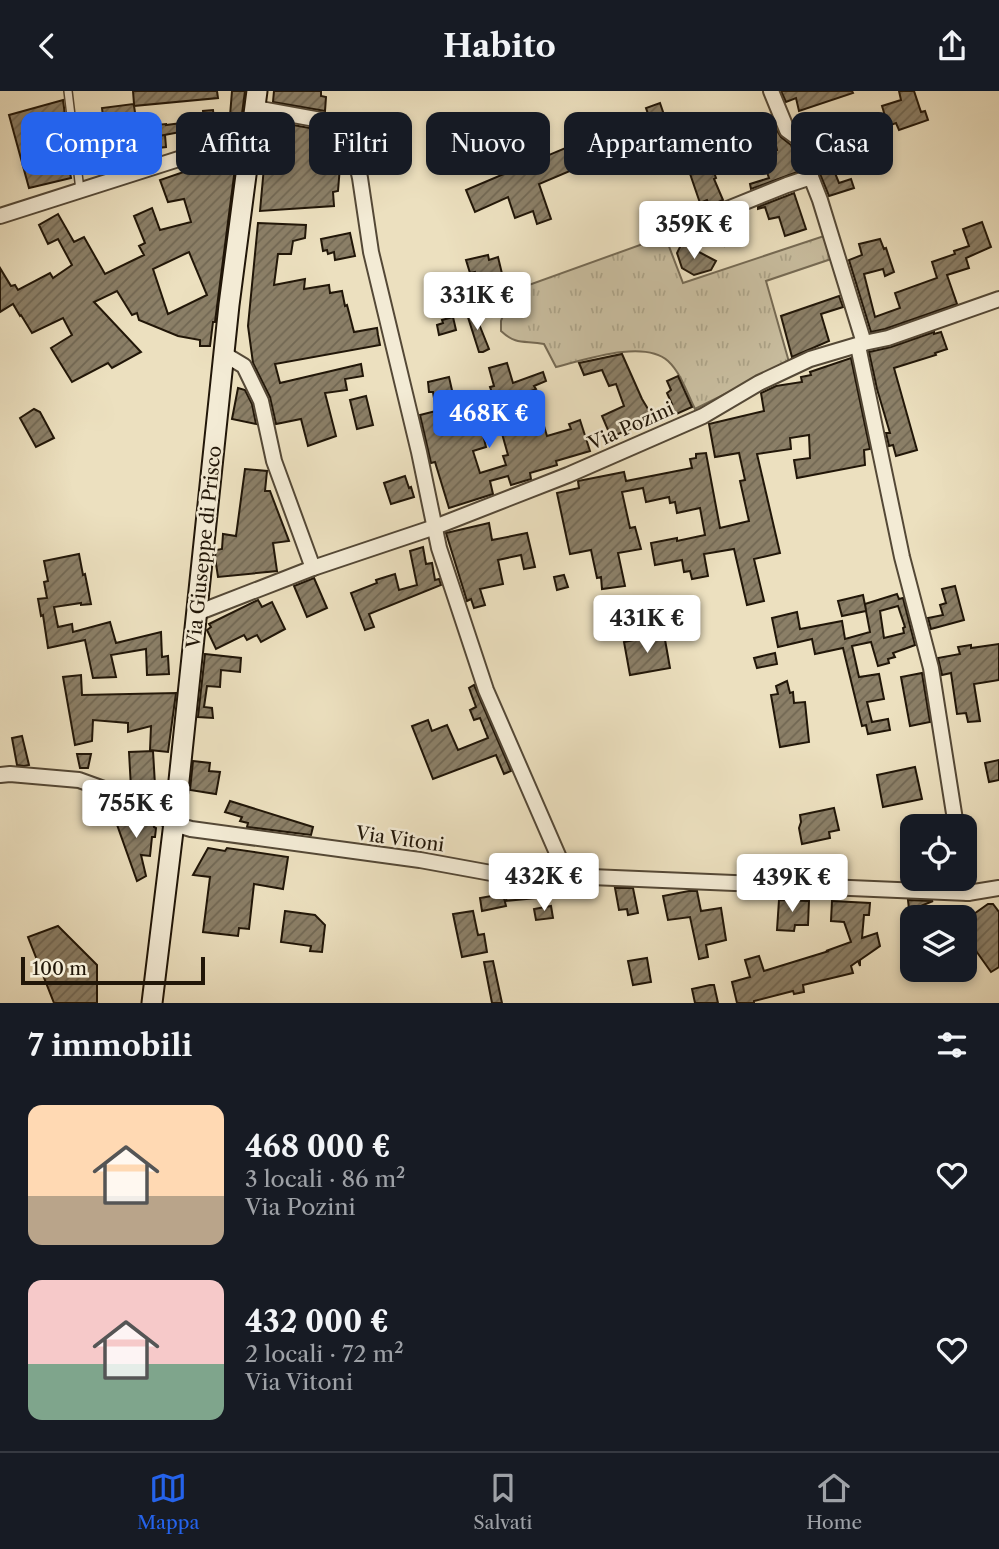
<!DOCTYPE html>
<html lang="it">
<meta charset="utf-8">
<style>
body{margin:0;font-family:"Libre Caslon Text",serif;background:#242831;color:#f1f3f6;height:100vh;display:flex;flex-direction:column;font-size:26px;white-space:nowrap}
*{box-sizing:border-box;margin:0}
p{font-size:23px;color:#9ea1a6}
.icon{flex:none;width:38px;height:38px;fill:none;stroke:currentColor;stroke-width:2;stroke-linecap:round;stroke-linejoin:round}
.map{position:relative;height:912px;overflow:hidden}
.sheet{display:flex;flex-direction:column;background:#171b24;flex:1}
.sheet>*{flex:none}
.top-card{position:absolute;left:21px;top:21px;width:957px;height:63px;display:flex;gap:14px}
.controls{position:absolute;left:900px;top:723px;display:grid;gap:14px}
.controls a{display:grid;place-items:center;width:77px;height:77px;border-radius:14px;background:#171b24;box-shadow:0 4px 10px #0003;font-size:35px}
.scale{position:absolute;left:21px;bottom:18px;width:184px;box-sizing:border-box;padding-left:7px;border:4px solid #211608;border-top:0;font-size:19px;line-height:24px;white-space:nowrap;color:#211608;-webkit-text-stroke:5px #f3ebd5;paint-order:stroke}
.price{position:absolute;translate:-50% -60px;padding:0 16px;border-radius:7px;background:#fff;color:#222;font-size:23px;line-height:46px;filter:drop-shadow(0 2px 4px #0008)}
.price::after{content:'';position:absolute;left:50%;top:42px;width:21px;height:16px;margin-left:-10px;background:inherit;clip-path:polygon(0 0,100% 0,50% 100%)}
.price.active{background:#2563eb;color:#fff}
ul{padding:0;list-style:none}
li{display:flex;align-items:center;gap:21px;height:175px;padding:0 28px}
li span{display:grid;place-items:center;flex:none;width:196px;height:140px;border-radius:14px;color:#555}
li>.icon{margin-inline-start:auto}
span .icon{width:84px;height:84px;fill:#fffc;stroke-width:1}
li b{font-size:30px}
h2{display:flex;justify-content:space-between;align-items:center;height:84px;padding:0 28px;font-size:30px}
.pill{padding:0 24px;border-radius:14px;background:#171b24;box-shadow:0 4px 10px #0003;font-size:24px;line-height:63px}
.pill.active{background:#2563eb;color:#fff}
header{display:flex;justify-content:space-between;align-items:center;height:91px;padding:0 28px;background:#171b24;font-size:32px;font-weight:700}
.tabs{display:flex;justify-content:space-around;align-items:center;height:98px;border-top:2px solid #363941;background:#171b24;font-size:19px;color:#9ea1a6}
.tabs a{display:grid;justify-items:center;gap:4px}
.tabs .active{color:#2563eb}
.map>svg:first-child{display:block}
.grass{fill:url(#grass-tufts);stroke:#756a54;stroke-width:2}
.building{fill:url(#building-hatch);stroke:#211608;stroke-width:2;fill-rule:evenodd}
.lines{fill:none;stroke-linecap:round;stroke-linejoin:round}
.service-casing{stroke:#544836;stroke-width:10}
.minor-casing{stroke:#544836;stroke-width:18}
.secondary-casing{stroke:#211608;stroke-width:23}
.service{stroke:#f3ebd5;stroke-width:7}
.minor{stroke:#f3ebd5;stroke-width:14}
.secondary{stroke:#f3ebd5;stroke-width:19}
.labels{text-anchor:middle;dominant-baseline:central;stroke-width:5;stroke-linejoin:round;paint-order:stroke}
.street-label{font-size:19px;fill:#211608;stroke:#f3ebd5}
</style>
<header><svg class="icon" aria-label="back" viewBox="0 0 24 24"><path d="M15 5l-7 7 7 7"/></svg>Habito<svg class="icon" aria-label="share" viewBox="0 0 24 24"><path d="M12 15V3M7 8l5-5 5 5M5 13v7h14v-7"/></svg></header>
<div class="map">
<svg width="999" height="912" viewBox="0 0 999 912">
<defs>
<pattern id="grass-tufts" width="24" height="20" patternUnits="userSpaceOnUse" patternTransform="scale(1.75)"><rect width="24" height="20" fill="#c9bea0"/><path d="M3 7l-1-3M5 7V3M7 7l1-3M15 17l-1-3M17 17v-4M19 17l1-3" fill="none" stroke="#aca388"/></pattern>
<pattern id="building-hatch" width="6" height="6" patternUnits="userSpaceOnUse" patternTransform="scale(1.75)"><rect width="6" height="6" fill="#8b7f67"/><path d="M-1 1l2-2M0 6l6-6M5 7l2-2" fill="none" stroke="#716753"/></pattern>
</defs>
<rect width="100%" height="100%" fill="#ece0bf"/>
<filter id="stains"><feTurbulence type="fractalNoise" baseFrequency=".00286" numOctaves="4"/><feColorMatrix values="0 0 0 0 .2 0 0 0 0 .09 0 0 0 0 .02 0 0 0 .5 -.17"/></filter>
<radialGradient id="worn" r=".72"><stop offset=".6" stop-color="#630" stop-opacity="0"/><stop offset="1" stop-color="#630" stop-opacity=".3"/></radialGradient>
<!-- grass -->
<path class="grass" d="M 827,144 L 834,167 L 766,190 L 789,271 L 695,318 C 687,302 681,282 668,270 C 644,248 584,269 556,276 L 544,253 C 525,249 517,255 501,240 L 501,230 L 512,200 L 665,145 L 683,192 Z"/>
<!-- building -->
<g class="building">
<polygon points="133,0 217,0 218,7 134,15 139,47 157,45 156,34 166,33 166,34 189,31 191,39 159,45 165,44 166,56 148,58 148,60 138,61 138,63 118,65 118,73 109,74 102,17 134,13"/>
<polygon points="232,0 245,0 240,38 229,37"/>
<polygon points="274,0 321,0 321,5 326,6 325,20 273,11"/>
<polygon points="781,0 852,0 853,2 799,20 796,7 786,11"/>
<polygon points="899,0 914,0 921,21 925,20 928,29 899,39 896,32 888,35 882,15 901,9"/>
<polygon points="63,9 65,24 32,34 37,53 64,49 71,87 29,97 9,24"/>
<polygon points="660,12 675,56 692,51 695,59 705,55 716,87 714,88 723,109 716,112 711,118 707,109 700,112 687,74 668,80 646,17"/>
<polygon points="213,19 215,37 205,38 203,20"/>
<polygon points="266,29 326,40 326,43 322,43 320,61 341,63 338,100 333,101 334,115 260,120 266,54 263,52"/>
<polygon points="775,36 781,46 791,54 792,57 796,58 800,80 751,98 750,93 769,87 761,64 777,59 772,37"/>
<polygon points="834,36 841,54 826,60 839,92 851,88 854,97 829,105 820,83 815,54 817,53 813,42"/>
<polygon points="601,42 610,63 539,93 551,128 537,133 533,120 515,127 508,106 475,121 466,99"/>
<path d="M 237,62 L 215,231 L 213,231 L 210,255 L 200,255 L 200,249 L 178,245 L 139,229 L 137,222 L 132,224 L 117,200 L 94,211 L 141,261 L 112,277 L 108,272 L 72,291 L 51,257 L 72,244 L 63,227 L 32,242 L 21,224 L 20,225 L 13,213 L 0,221 L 0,177 L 11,195 L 15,194 L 18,199 L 50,182 L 53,187 L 72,174 L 58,148 L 48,153 L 39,134 L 58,123 L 74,151 L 84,146 L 105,183 L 144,164 L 139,155 L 145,152 L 134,125 L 152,117 L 160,139 L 191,131 L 184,108 L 168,111 L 160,89 L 204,74 L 204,70 L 218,66 L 220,78 L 226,78 L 227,64 ZM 189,161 L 207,204 L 168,223 L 153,178 Z"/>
<polygon points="794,102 806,138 785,145 779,126 769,128 765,116 758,118 758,116"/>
<polygon points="982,131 991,156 966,167 969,177 947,184 957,213 885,238 871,241 849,169 862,164 859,153 880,148 884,158 886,157 894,181 885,185 883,178 864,183 875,226 900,217 895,202 937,187 932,171 955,163 954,160 969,155 963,138"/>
<polygon points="258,132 306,134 305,147 293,150 291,163 278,163 274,194 305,188 304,198 329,194 330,202 342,200 345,215 347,214 354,241 377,237 378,244 380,254 275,273 280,292 361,273 363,285 345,288 347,299 325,302 336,345 308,355 301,328 276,333 270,306 253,272 248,235"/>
<polygon points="740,134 744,149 725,155 721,139"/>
<polygon points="350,142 355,165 335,169 334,161 328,163 327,159 323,160 321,148"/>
<polygon points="682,152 716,170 711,179 694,184 682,177 677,162"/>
<polygon points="488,164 489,169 498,166 505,195 480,201 475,181 470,182 466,169"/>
<polygon points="452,203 455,214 445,217 442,206"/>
<polygon points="839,205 843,216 821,223 829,250 792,266 781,225"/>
<polygon points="473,218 489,258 483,261 479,261 466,220"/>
<polygon points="453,226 456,239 439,244 437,234 443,232 442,229"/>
<polygon points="934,241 934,243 941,241 947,258 935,262 936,264 894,277 917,359 896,365 893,354 889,355 886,342 890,342 877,298 869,261 891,256"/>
<polygon points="622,263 642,308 651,323 672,313 667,302 671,299 667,290 678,285 692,316 654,333 652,329 611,346 602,325 624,315 616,293 609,295 602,279 584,284 579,272"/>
<polygon points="851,267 870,358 864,359 865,374 797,387 794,369 810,367 809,344 790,347 791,358 757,363 780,462 754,468 764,510 747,514 734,458 704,463 708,485 692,488 690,480 684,481 682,469 655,474 651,452 677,447 677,450 705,444 700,417 677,422 675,411 670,412 669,406 646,411 643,397 622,401 630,437 635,436 641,458 618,462 625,495 602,498 601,486 597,487 591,459 570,463 557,402 579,397 578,390 624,381 626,390 692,377 690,368 696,367 696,363 706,362 720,437 749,430 740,390 745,389 739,362 715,366 709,333 764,320 761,302 776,295 802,291 801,286 811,284 810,281"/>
<polygon points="507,272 513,292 543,281 546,290 534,295 536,298 526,302 527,305 496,313 490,296 494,295 489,277"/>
<polygon points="449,286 454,308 444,311 449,332 478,323 486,356 473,360 480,382 506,374 503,365 508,364 501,339 516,335 519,343 544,335 547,345 571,338 569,333 580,329 590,360 556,370 557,374 530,382 531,388 511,394 508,385 490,390 493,403 449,417 435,371 431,372 420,324 436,320 433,301 429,301 428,291"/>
<polygon points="238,297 245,299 252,313 256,333 232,328"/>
<polygon points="366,305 373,334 357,338 350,309"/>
<polygon points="34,318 40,321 54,347 36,356 20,327"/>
<polygon points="245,378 267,380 265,400 270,400 289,450 273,452 277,480 218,486 215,466 216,459 222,458 223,443 236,445"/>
<polygon points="405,385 409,397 411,396 414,406 391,413 384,392"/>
<polygon points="489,432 492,449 527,442 535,476 524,478 521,464 498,469 503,493 480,498 485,514 474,517 471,508 467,510 446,442"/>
<polygon points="423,456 426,473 432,472 435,489 439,488 441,494 369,523 374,536 365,539 351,502 377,492 376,489 395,483 399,499 417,494 410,460"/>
<polygon points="79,463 83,484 85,483 91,513 81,514 81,512 54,516 58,536 72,533 73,541 110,531 116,552 161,541 162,566 168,565 169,583 147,584 146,558 111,564 116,586 93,587 85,549 48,557 43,524 41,525 38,508 47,507 44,491 48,490 44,470"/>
<polygon points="564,484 568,496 557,499 554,486"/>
<polygon points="314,487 327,517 307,526 294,495"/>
<polygon points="955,495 964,529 931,538 928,527 943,524 940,514 946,512 942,498"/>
<path d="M 897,503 L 899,508 L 903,507 L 915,554 L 893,562 L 895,566 L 888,568 L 889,572 L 878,575 L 871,551 L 852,555 L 859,586 L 879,583 L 884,608 L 867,611 L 872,631 L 888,628 L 890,639 L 868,643 L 866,634 L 862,635 L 843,557 L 815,563 L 812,548 L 778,556 L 772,527 L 797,521 L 800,538 L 842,530 L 845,548 L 870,541 L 866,520 L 842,525 L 838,510 L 863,504 L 866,519 L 865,513 ZM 898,515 L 905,536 L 903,537 L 904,542 L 884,547 L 880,520 Z"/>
<polygon points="258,509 262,516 272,511 285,538 261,551 257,544 247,549 244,544 216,558 207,539 211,536 209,533"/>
<polygon points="664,543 670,577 630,584 624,551"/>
<polygon points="999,553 999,589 974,593 980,630 968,631 966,622 957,623 951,582 942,584 938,567 960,563 958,556 971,554 971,557"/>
<polygon points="775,562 777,573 757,577 754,567"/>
<polygon points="205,563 241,567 240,581 221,579 220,596 207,595 204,616 212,617 213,627 198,626"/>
<polygon points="922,582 930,631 910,635 901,586"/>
<polygon points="81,584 82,604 176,602 168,661 150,659 151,635 128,641 128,632 93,629 92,650 75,654 63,586"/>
<polygon points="787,590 790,602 793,601 794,612 805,611 809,651 780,656 771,604 778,603 776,595"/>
<polygon points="474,594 511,680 504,683 496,664 433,688 412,635 428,629 432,640 447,634 458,659 488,647 480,627 474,629 470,619 476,616 469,597"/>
<polygon points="22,645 29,674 24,675 17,674 12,647"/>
<polygon points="153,660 155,694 151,694 150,701 143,702 131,697 129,661"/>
<polygon points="77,663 91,663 88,677 80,677"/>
<polygon points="999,669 999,689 989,691 985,672"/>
<polygon points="193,670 210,672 209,680 220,681 216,703 190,699"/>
<polygon points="915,676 922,708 883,716 877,684"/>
<polygon points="230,710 313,736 311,744 247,736 248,732 240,730 242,726 225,721"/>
<polygon points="129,717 139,722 134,729 153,731 154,736 156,737 155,746 152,746 150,765 141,764 146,785 137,790 115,728 124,726"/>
<polygon points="834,717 839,739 829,741 830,747 802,753 799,737 801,731 800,724"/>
<polygon points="208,757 225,760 227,757 288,766 283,798 254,793 249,838 239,837 238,845 203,841 210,786 193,784"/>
<polygon points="508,794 536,794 536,807 506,810"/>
<polygon points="615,797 633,797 638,822 628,824 627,818 619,819"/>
<polygon points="689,800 697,800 701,820 721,817 726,849 706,854 708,866 699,868 690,826 668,829 663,805"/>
<polygon points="503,803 506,815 482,820 480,807"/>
<polygon points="779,809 809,810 808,834 795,834 794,840 777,839"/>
<polygon points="908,809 933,810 916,817 909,818"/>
<polygon points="832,810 870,812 869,824 864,824 862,847 877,842 880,855 860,869 860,875 858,870 851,875 853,882 803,894 804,901 794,903 793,900 754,910 754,912 737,912 732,891 750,886 745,869 759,865 764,880 829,860 826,860 851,851 844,831 831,830"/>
<polygon points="988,813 993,813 999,821 999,876 991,881 964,843 964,830"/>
<polygon points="551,815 553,827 536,829 534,818"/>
<polygon points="285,820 315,824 325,834 322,861 310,860 311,855 281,851"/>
<polygon points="473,820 478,844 484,843 487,861 462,866 453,823"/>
<polygon points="58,835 97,874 97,912 54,912 28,846"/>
<polygon points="647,867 651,891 633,894 628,870"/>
<polygon points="493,870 502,912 492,912 484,871"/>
<polygon points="710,894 714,894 718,912 695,912 692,898"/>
</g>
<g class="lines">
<defs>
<polyline id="service" points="68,0 80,99"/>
<g id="minor">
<polyline points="771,0 787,39 805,52 811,86"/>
<polyline points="255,17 348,34 360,87 371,161 419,361 439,457 486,599 567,785"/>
<polyline points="720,121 787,94 811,86 820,109 864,252"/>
<polyline points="0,125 232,51 251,50"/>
<polyline points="858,255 902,466 931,577 956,735"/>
<polyline points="224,263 244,275 261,310 274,370 313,477"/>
<polyline points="197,522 313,477 435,436 568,384 703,325 759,292 810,268 864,252 888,247 999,208"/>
<polyline points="0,684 10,683 79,689 140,711 174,733 191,738 420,769 502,784 567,785 968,802 999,797"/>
<polyline points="964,780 968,802"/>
</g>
<polyline id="secondary" points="152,912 178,699 229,214 257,0"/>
</defs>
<!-- service casing -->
<use href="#service" class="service-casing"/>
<!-- minor casing -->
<use href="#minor" class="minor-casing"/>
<!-- secondary casing -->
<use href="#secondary" class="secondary-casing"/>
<!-- service -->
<use href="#service" class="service"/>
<!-- minor -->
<use href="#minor" class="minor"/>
<!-- secondary -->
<use href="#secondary" class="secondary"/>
</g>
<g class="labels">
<!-- street labels -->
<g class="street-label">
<text transform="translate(631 335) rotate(-24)">Via Pozini</text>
<text transform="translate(204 456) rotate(-84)">Via Giuseppe di Prisco</text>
<text transform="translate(400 748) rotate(8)">Via Vitoni</text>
</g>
</g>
<rect width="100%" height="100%" filter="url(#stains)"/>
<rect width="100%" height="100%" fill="url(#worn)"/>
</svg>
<div class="controls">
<a><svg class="icon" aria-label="locate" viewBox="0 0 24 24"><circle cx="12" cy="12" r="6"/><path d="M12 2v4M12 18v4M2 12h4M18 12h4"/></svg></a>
<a><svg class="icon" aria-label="layers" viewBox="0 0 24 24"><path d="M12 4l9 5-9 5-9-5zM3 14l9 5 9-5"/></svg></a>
</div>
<div class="scale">100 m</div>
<b class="price" style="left:694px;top:170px">359K €</b>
<b class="price" style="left:477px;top:241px">331K €</b>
<b class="price active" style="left:489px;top:359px">468K €</b>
<b class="price" style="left:647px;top:564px">431K €</b>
<b class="price" style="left:136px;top:749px">755K €</b>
<b class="price" style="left:544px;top:822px">432K €</b>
<b class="price" style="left:792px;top:823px">439K €</b>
<div class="top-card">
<a class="pill active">Compra</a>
<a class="pill">Affitta</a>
<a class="pill">Filtri</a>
<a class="pill">Nuovo</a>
<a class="pill">Appartamento</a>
<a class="pill">Casa</a>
</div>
</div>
<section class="sheet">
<h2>7 immobili<svg class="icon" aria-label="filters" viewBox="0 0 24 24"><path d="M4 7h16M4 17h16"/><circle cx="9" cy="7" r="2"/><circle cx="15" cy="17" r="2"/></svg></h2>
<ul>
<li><span style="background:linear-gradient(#ffd9b3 65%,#b9a48a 0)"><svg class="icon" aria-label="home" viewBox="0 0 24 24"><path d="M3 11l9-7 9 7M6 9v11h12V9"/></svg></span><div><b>468 000 €</b><p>3 locali · 86 m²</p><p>Via Pozini</p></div><svg class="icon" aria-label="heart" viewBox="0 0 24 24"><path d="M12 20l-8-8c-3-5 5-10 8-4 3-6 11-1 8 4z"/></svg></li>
<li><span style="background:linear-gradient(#f6c9c9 60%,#7fa58c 0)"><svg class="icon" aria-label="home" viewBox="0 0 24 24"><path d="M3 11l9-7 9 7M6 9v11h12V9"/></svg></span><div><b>432 000 €</b><p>2 locali · 72 m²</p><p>Via Vitoni</p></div><svg class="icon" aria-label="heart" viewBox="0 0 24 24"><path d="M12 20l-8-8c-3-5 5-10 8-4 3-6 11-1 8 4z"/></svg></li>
</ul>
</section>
<nav class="tabs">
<a class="active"><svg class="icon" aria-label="map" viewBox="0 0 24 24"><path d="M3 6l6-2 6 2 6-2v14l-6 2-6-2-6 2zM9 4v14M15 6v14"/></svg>Mappa</a>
<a><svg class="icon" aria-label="saved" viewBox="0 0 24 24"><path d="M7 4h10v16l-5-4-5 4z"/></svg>Salvati</a>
<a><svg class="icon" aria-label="home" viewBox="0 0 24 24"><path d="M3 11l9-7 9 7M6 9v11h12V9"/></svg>Home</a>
</nav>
